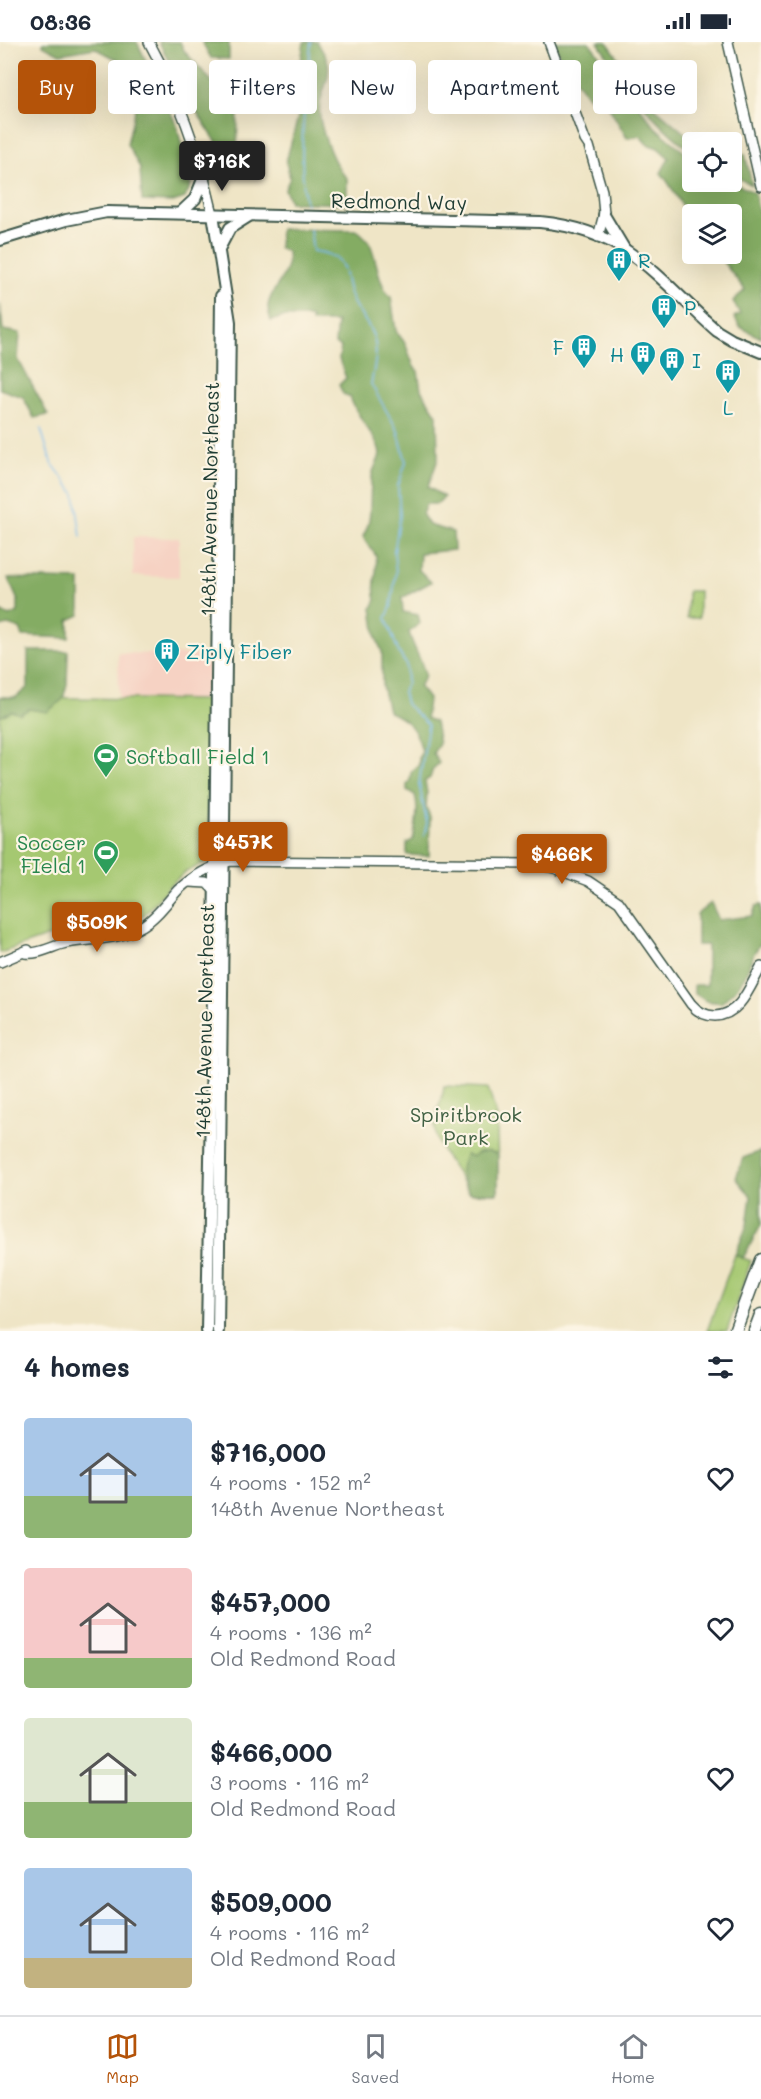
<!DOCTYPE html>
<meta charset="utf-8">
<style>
body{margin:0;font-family:Mali,sans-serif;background:#f2f2f3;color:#1f2937;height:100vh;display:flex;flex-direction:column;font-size:22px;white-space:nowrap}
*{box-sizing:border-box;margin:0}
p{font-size:20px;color:#747a83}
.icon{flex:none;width:33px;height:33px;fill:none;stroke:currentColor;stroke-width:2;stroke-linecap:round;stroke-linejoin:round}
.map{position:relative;height:1289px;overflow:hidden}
.panel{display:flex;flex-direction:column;background:#fff;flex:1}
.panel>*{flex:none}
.banner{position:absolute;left:18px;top:18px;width:726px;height:54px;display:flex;gap:12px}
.controls{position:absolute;left:682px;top:90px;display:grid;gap:12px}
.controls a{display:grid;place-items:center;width:60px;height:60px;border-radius:6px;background:#fff;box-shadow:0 6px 24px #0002;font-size:30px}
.price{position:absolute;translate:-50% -51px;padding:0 14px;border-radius:6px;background:#b45309;color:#fff;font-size:20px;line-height:39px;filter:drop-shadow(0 2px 3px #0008)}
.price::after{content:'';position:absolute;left:50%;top:36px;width:18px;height:14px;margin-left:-9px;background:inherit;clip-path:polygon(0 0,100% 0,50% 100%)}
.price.on{background:#222;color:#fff}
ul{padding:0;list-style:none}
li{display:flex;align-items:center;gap:18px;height:150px;padding:0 24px}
li span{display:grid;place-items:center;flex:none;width:168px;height:120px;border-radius:6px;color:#555}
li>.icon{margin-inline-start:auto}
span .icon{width:72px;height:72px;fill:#fffc;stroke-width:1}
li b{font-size:26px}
h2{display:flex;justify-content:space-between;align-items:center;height:72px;padding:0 24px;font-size:26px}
.pill{padding:0 21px;border-radius:6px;background:#fff;box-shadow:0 6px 24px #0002;font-size:21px;line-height:54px}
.pill.on{background:#b45309;color:#fff}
.status{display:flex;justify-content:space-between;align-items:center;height:42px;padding:0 30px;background:#fff;direction:ltr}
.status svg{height:16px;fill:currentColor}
.menu{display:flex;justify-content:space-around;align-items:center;height:84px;border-top:2px solid #e0e1e3;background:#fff;font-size:16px;color:#747a83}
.menu a{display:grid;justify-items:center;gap:3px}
.menu .on{color:#b45309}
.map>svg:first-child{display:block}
.built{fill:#f6d2c3}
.green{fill:#a5c871;stroke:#628252;stroke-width:1.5}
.forest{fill:#84ac63;stroke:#52744c;stroke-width:1.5}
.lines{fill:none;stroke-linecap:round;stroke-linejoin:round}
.stream{stroke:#78baee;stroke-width:1.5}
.secondary-casing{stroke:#3e564a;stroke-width:12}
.primary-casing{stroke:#3e564a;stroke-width:14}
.highway-casing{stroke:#3e564a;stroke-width:15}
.secondary{stroke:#fff;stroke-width:9}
.primary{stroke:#fff;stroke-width:10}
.highway{stroke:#fff;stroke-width:12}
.labels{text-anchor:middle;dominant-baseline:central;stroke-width:4.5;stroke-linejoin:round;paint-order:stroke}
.street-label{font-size:20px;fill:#1f3d34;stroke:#fcf5e5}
.culture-label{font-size:20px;fill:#0d838f;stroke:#fcf5e5;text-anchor:start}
.leisure-label{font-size:20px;fill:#27864d;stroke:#fcf5e5;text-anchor:start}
.park-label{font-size:20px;fill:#406043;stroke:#fcf5e5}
</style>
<div class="status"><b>08:36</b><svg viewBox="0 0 49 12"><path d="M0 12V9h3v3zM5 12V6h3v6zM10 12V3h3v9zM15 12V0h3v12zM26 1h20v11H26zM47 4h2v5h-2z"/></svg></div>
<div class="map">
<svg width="761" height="1289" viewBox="0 0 761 1289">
<rect width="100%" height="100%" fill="#fcf5e5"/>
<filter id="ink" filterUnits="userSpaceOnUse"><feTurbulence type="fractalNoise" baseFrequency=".0167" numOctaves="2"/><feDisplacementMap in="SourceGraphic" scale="12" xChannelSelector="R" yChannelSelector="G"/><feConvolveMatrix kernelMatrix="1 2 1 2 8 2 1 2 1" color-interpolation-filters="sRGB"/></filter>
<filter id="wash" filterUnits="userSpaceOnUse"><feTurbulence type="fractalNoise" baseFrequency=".008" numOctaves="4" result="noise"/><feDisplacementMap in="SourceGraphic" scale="24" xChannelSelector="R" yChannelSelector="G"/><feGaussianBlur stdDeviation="1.35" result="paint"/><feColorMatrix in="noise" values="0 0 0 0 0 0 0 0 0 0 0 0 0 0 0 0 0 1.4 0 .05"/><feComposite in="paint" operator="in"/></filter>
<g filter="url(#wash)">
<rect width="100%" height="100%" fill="#efe5c6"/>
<!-- built -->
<g class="built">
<polygon points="133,495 179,496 179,535 133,534"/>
<polygon points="118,611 209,613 209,658 119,658"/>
</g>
<!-- green -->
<g class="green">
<polygon points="688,549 699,549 699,576 687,576"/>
<polygon points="0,655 209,658 208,815 207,820 187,829 170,843 145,872 125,884 46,895 0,911"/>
<path d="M 444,1044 L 488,1046 L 497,1075 L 498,1151 L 469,1151 C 459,1128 433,1108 435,1081 C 436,1068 443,1057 444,1044 Z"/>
<polygon points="735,1213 751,1219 727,1289 707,1289"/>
</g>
<!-- forest -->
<g class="forest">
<polygon points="43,0 137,0 177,84 191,143 185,156 173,160 142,159 140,126 127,102 135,68 130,35 120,19 95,6 60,12 43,3"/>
<polygon points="159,0 180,0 185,10 238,68 237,114 229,119 191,61"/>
<polygon points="202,0 229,0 229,17 211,16"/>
<path d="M 304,0 L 317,0 C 320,6 327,14 328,21 C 331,35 322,49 320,63 C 317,81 333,124 347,136 L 347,162 L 290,160 L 285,147 L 290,136 L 286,120 L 299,71 L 295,59 Z"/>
<path d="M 554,0 L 589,0 L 655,85 L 690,115 L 689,117 L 693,120 L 693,140 L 731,140 L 754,150 L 761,179 L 761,296 L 740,285 L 734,275 L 740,272 L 733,259 L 745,248 L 717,212 L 732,212 L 732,172 L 693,172 L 693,180 C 681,165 674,146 661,131 L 669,116 L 658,106 L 647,102 L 640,94 L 627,96 L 600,50 L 589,55 L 563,22 Z"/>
<path d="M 598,0 L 607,0 L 654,65 L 695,100 L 693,100 L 693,110 C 653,82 624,40 598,0 Z"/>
<polygon points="737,111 745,112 752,143 732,133 732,114"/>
<path d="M 280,187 L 357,188 C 362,192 367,196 370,202 C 377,217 379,246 391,255 L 396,289 L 405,301 L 414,325 L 418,329 L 421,348 L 437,373 L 438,417 L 428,445 L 444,455 L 437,462 L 426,462 L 422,472 L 429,483 L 453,490 L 454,508 L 420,511 L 419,528 L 431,540 L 402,556 L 403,570 L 418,573 L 420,581 L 409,590 C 413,606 422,618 425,633 L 419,645 L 428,657 L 426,676 L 435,680 L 439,702 L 433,711 L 439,721 L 433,727 L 430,736 L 425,739 L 427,751 L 426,765 L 430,775 L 429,814 L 407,813 L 407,801 L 413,798 C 416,784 419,766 415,753 L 407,748 L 407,743 L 410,738 L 411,730 L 419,723 L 419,715 L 422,709 C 416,686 409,679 388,669 L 382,644 L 382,610 L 376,595 L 372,566 L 376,558 C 371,543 379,529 376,515 C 374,507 366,504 363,494 C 375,475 367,452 373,430 C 376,420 383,415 378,404 C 370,387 356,373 350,355 L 343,352 L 339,343 L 346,336 L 339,317 L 341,305 L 335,302 L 337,280 L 311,280 L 311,275 L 283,275 L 271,279 C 270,275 268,269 268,264 C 270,246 292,233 287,209 L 279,206 Z"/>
<polygon points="0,261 3,288 20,291 18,317 48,373 34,376 23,355 0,347"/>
<polygon points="8,536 80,538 80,573 69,578 69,596 23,594 20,587 8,583 0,585 0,569 9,574 18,570 18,559"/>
<polygon points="28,609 68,609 67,642 63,657 47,670 29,667 20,672 11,669 0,675 0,655 15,656 28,645"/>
<polygon points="711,861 719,878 752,874 756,864 761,863 761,901 754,911 745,934 736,947 721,961 706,959 694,951 694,943 707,943 707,903 697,903 697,872"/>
<path d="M 489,1109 L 498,1112 L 498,1151 L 469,1151 C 462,1135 457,1129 466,1112 L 472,1115 L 479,1110 Z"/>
<polygon points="761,1109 761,1183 743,1216 735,1213 747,1183 751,1154 736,1136 743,1116"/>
</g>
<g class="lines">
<!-- stream -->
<g class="stream">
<path d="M 306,163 C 297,109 306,54 311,0"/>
<path d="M 310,187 L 313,209 C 353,214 340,230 352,258 C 356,268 365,277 370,287 C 380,304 375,323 371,342 L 398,389 L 406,420 L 398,444 L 400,474 L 394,510 L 396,530 L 391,565 L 386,576 L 399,611 L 406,622 L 407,640 L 403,650 L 406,662 L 428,683 L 419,742 L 427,781 L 424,794"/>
<polyline points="41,387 51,420 75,452 81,495"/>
</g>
</g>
</g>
<g filter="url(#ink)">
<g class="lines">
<defs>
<g id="secondary">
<path d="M 149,0 C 179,55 199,111 213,172"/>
<polyline points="549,0 585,98 589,104 602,149 604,172 598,195"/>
<polyline points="728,0 761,144"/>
<polyline points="189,840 207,841 214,848"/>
<path d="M 25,911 C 39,913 52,904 66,901 C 92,896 118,899 142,884 C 156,876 167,860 178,848 C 193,834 211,824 231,819 L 535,822 L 554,826 L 588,839 L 619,860 L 691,962 C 697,969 706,974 715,974 C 741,973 750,944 761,925"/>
<polyline points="0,920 28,908"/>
</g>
<g id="primary">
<polyline points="180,171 195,157 204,135"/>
<polyline points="213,172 230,280 218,1289"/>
<polyline points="604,173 625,208"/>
<path d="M 0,198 L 66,178 L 107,170 L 540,180 C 570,183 601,192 627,209 C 660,231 687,263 717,289 L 732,298 L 761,310"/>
<polyline points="219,207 230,186 249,174"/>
<polyline points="207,1289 215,835 221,254"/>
</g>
<g id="highway">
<polyline points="735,1289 761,1218"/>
<polyline points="755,1289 761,1273"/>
</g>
</defs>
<!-- secondary casing -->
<use href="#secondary" class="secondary-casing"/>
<!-- primary casing -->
<use href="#primary" class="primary-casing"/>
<!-- highway casing -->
<use href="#highway" class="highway-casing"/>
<!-- secondary -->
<use href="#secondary" class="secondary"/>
<!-- primary -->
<use href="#primary" class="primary"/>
<!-- highway -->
<use href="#highway" class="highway"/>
</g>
</g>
<!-- icons -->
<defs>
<symbol id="building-pin" viewBox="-11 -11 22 30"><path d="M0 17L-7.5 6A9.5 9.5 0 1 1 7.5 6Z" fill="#0f9aa8" stroke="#fcf5e5"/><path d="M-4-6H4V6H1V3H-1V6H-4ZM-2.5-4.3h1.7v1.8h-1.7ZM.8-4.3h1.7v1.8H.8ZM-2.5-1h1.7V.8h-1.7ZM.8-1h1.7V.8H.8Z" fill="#fff"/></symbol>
<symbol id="stadium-pin" viewBox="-11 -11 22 30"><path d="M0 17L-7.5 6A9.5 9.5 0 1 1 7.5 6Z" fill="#2e9e5b" stroke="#fcf5e5"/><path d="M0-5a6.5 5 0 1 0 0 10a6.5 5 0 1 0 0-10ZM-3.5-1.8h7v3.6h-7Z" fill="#fff"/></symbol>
</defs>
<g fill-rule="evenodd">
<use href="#building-pin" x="604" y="203" width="30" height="40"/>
<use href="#building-pin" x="649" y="250" width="30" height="40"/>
<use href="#building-pin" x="569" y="290" width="30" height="40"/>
<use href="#building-pin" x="628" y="297" width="30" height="40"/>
<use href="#building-pin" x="657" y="303" width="30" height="40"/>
<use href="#building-pin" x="713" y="315" width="30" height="40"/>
<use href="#building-pin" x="152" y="594" width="30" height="40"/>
<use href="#stadium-pin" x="91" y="699" width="30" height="40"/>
<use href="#stadium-pin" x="91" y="796" width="30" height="40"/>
</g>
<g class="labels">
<!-- street labels -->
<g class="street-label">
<text transform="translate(399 159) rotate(1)">Redmond Way</text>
<text transform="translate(209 457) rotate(-89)">148th Avenue Northeast</text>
<text transform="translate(204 979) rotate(-89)">148th Avenue Northeast</text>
</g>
<!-- culture labels -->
<g class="culture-label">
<text x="638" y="218">R</text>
<text x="684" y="265">P</text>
<text x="564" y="305" text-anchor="end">F</text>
<text x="624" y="312" text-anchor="end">H</text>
<text x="692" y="318">I</text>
<text x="728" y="365" text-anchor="middle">L</text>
<text x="186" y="609">Ziply Fiber</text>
</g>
<!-- leisure labels -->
<g class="leisure-label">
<text x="126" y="714">Softball Field 1</text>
<text x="86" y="800" text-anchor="end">Soccer<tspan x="86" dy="23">FIeld 1</tspan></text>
</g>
<!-- park labels -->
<g class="park-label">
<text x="466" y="1072">Spiritbrook<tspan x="466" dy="23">Park</tspan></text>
</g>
</g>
</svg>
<div class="controls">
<a><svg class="icon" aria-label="locate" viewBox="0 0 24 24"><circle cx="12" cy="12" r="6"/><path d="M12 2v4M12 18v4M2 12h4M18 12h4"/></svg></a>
<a><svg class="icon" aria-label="layers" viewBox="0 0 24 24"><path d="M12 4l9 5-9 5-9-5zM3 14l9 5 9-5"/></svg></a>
</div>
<b class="price on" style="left:222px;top:150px">$716K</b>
<b class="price" style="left:243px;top:831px">$457K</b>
<b class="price" style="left:562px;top:843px">$466K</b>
<b class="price" style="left:97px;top:911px">$509K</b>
<div class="banner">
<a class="pill on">Buy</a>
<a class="pill">Rent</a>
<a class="pill">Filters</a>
<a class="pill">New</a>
<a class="pill">Apartment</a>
<a class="pill">House</a>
</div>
</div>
<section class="panel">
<h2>4 homes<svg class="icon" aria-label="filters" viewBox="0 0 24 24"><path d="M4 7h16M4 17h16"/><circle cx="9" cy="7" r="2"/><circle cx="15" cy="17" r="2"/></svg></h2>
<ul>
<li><span style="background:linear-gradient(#a9c7e8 65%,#8fb573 0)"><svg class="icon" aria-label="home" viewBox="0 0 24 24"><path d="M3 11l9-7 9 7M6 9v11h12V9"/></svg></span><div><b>$716,000</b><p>4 rooms · 152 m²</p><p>148th Avenue Northeast</p></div><svg class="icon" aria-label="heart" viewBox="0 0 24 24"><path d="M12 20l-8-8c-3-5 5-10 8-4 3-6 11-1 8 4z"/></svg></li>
<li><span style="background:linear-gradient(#f6c9c9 75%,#8fb573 0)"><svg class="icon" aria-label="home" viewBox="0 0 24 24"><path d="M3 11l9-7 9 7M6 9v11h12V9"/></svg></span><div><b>$457,000</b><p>4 rooms · 136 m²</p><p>Old Redmond Road</p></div><svg class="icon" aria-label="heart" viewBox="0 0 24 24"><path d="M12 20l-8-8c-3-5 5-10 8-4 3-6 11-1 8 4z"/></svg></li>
<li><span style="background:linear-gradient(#dfe7d0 70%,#8fb573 0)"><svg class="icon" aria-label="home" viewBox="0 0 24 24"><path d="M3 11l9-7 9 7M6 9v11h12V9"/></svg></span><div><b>$466,000</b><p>3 rooms · 116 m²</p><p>Old Redmond Road</p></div><svg class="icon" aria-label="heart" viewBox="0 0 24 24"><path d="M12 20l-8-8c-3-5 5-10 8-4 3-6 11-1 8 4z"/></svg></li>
<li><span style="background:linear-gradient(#a9c7e8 75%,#c2b280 0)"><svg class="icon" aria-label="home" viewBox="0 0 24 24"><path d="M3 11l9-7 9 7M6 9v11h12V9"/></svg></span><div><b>$509,000</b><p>4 rooms · 116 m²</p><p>Old Redmond Road</p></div><svg class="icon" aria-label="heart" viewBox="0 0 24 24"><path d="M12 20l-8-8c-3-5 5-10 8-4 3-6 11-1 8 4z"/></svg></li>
</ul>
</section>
<nav class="menu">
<a class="on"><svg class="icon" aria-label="map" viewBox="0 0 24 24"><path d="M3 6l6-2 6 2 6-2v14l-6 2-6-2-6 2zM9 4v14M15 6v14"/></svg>Map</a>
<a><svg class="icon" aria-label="saved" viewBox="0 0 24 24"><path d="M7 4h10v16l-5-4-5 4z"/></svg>Saved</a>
<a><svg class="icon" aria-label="home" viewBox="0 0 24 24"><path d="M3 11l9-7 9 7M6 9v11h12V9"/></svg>Home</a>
</nav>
